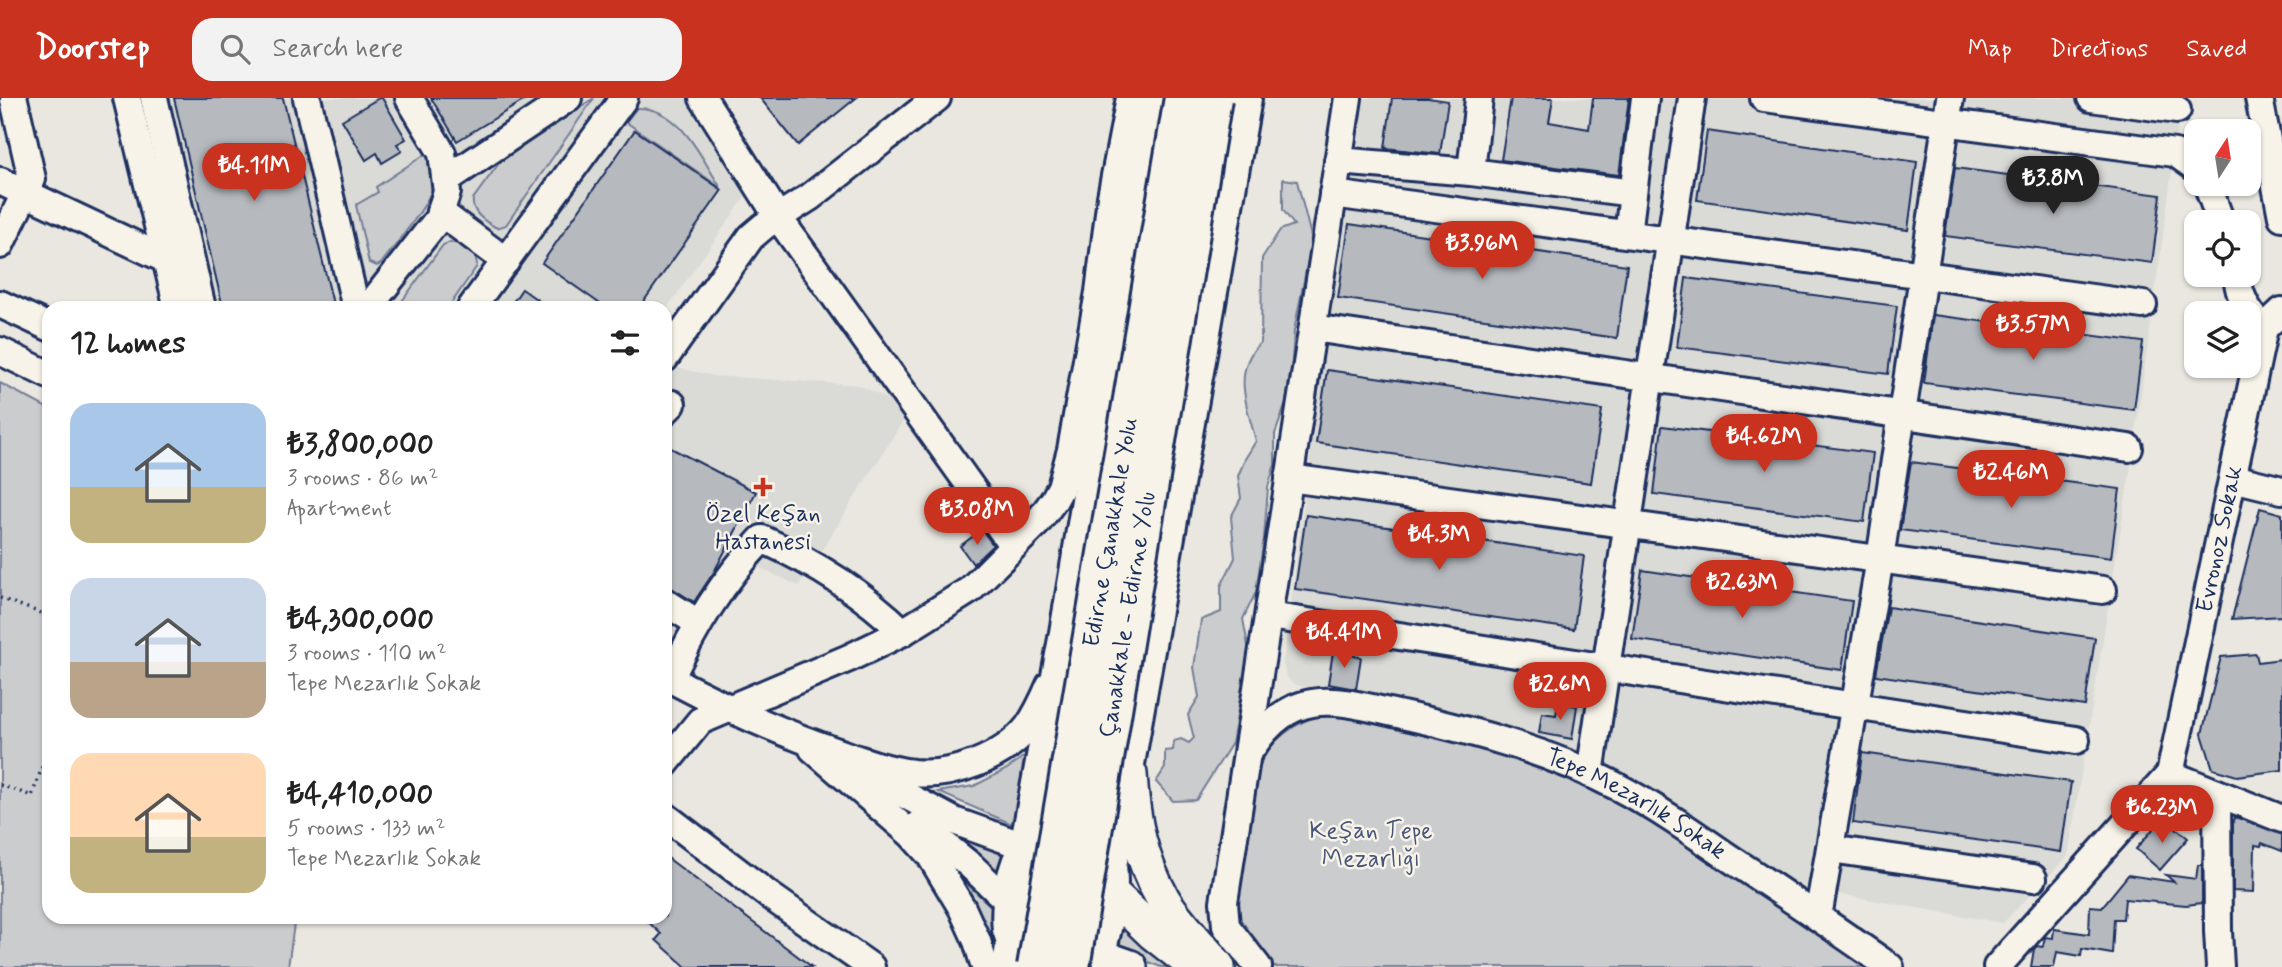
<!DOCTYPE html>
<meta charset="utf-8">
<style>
body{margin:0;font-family:Mynerve,sans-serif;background:#f2f2f2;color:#222;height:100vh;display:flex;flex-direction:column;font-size:26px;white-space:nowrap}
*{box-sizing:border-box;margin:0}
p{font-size:23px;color:#767676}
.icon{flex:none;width:38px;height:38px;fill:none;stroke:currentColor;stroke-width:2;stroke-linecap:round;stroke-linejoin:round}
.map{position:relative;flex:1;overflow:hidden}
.side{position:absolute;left:42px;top:203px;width:630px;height:623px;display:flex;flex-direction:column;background:#fff;border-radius:21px;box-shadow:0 2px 5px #0004}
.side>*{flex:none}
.needle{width:46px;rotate:12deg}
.controls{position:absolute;left:2184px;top:21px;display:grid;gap:14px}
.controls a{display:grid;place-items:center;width:77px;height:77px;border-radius:14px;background:#fff;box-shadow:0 2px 5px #0004;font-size:35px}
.price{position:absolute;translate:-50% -60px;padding:0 16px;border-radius:24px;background:#c8321e;color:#fff;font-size:23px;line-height:46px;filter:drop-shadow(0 2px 4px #0008)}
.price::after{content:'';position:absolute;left:50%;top:42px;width:21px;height:16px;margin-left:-10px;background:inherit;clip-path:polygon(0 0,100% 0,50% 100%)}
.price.active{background:#222;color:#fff}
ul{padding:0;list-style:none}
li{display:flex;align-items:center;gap:21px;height:175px;padding:0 28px}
li span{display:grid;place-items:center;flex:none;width:196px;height:140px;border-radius:21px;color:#555}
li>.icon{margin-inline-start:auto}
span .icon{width:84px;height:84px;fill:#fffc;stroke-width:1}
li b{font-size:30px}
h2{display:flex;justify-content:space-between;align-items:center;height:84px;padding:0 28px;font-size:30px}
header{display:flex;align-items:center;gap:42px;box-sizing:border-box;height:98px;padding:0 35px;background:#c8321e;color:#fff}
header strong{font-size:33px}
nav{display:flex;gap:38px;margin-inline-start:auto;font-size:24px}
.search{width:490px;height:63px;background:#f2f2f2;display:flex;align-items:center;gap:18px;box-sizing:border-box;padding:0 24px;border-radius:21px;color:#767676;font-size:26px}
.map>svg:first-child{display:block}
.built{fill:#dadad6}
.green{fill:#cbcccd;stroke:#737e96;stroke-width:2}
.building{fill:#b6babf;stroke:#1b2f5e;stroke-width:2}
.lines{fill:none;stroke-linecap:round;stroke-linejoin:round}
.minor-casing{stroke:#1b2f5e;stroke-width:32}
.major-casing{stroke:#1b2f5e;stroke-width:38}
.highway-casing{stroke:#1b2f5e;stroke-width:44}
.path{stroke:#1b2f5e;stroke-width:3.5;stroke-dasharray:2 5;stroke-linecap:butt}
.minor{stroke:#f7f3e8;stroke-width:26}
.major{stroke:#f7f3e8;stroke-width:33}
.highway{stroke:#f7f3e8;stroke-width:38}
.highway-bridge-casing{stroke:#1b2f5e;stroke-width:44;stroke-linecap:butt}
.highway-bridge{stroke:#f7f3e8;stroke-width:38}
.poi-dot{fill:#c8321e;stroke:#f7f3e8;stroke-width:2.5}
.labels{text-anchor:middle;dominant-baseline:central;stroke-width:5;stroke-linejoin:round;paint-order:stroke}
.poi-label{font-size:24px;fill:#1b2f5e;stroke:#f7f3e8}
.street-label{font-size:24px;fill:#1b2f5e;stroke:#f7f3e8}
.park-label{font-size:24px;fill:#47567a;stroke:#f7f3e8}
</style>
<header>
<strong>Doorstep</strong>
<div class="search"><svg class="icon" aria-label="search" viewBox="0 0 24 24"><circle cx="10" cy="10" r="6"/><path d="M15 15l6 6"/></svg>Search here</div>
<nav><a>Map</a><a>Directions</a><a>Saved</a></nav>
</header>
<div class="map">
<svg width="2282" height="869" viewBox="0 0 2282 869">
<rect width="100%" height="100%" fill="#eae7e0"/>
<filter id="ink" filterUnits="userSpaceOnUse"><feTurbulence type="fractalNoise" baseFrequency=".0143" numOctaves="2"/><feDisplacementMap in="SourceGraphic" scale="14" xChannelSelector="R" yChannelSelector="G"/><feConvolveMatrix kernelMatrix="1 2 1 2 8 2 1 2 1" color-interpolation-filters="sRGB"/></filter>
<g filter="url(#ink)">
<!-- built -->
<g class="built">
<polygon points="142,0 689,0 748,95 665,213 665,210 191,210"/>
<polygon points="1364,0 2182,0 2131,367 2068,758 2003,825 1787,787 1473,624 1300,588 1292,585 1286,579 1283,565 1327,230"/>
<polygon points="674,269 714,278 859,287 910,312 799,488 754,467 697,554 680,536 669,544 665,542 665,282"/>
</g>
<!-- green -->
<g class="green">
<path d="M 594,0 L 506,127 L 497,130 C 485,124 471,114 473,101 L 505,57 Z"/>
<path d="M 637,10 C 681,9 701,60 721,90 L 626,24 Z"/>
<path d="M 427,55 C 431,65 435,76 433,87 C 429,108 394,148 381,166 L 377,168 L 369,165 L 356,107 L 378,94 L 376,89 Z"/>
<path d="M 1283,81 L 1297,83 L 1312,142 L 1294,233 L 1292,263 L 1286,305 L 1275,336 L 1275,366 L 1268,389 L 1264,440 L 1256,494 L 1243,521 L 1249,553 L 1232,645 L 1196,702 L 1173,703 L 1156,684 L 1165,670 L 1165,653 L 1173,652 L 1174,643 L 1181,641 L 1189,645 L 1194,640 L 1188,617 L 1199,599 L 1194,569 L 1201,522 L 1221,514 L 1221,488 L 1235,460 L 1231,419 L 1241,400 L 1238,378 L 1245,361 L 1256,343 C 1247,309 1231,272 1261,244 L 1262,160 L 1280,132 L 1294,127 L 1283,112 Z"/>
<path d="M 450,144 C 463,147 477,154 477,168 L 448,210 L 397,210 L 443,147 Z"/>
<polygon points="0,285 49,311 49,819 295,819 288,869 0,869"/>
<path d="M 1324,616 L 1343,616 L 1474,642 L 1630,705 L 1877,869 L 1266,869 C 1247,841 1239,837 1238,802 L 1259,671 C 1265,644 1299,622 1324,616 Z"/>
<polygon points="1034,651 1019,729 938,694 974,688 1007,671"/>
<polygon points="932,722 1015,758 1009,788 978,757"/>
<polygon points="956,776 1009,825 1000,869"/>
<polygon points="1112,817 1175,869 1161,869 1106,848"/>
</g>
<!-- building -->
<g class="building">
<polygon points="174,0 283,0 334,210 223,210"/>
<polygon points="379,0 382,0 406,41 397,46 402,53 382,65 377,55 366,62 342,22"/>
<polygon points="431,0 528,0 457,43"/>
<polygon points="760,0 856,0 798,47"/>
<polygon points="1392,0 1428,0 1448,3 1440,56 1385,50"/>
<polygon points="1511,0 1553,0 1549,24 1589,31 1593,0 1629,0 1619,77 1501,62"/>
<polygon points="635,32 722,92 639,210 606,210 542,165"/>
<polygon points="1707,33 1917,64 1908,132 1697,102"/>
<polygon points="1955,70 2161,97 2152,165 1945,138"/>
<polygon points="1349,126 1627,167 1617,240 1338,200"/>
<polygon points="1686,180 1897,208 1888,276 1677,249"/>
<polygon points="522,191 549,210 509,210"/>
<polygon points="1933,217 2143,244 2134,312 1924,285"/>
<polygon points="1327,272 1602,312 1591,385 1316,345"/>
<polygon points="1662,328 1873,355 1864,424 1654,396"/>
<polygon points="665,347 756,394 714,474 694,504 673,491 665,488 665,466 670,457 665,454"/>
<polygon points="1911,364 2120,391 2111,460 1900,432"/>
<polygon points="2260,410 2282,416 2282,518 2232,521"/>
<polygon points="1306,417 1584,458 1574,531 1295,491"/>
<polygon points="982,432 993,447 973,466 960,448"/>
<polygon points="1642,472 1852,503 1842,572 1632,541"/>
<polygon points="1888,509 2095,540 2085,608 1876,577"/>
<polygon points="1333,554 1361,559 1356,591 1328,586"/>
<polygon points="2256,556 2258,564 2282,561 2282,672 2237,678 2213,671 2202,636 2221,559"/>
<polygon points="1558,605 1577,608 1572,641 1539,635 1542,615 1556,617"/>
<polygon points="1862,655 2071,684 2061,754 1853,725"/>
<polygon points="2235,719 2282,736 2282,753 2262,745 2261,748 2255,747 2254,794 2233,793 2233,726"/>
<polygon points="2159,724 2168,732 2172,727 2188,740 2160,772 2136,751"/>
<polygon points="665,758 812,869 686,869 656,842 661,836 643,819 665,819"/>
<polygon points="2198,767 2202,767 2202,805 2186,807 2125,801 2123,821 2114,821 2112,856 2082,851 2081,858 2057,854 2054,869 2031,869 2034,851 2037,848 2043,849 2045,839 2053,840 2054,831 2089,836 2090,808 2102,809 2128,777 2174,784 2166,777 2196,781"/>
</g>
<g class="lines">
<defs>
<g id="minor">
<polyline points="127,0 178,210"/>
<polyline points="154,0 202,210"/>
<polyline points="307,0 356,210"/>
<polyline points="703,0 778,119 1013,448"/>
<polyline points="1764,0 2175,55 2196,70"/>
<polyline points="2091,0 2177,12"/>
<polyline points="2259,0 2282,119"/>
<polyline points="1338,63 1471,74 1633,95"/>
<polyline points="1471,74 1479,0"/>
<polyline points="446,82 568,0"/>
<polyline points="0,83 165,161"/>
<polyline points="2207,86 2221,124"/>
<polyline points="1333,96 2143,207"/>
<polyline points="440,114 506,163"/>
<polyline points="1628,136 1645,0"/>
<polyline points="0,147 32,81 14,2"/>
<path d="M 2237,177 C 2239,200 2248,214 2264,230"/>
<polyline points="0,206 49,229"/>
<polyline points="368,210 438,121 447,94 442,55 409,0"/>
<polyline points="471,210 624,0"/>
<polyline points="1313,230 2129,350"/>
<polyline points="0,253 49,277"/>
<polyline points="665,260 751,139 764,128 810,99 937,0"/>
<polyline points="665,313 672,306"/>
<polyline points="1289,380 2103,492"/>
<polyline points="2233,380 2282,392"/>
<polyline points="665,504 698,525"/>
<polyline points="1269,518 2076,642"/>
<path d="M 665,578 C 716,605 767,629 821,648 C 850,658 881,671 913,675 C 952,679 1003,660 1028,629 C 1037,616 1044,601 1050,587"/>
<path d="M 670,581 C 695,529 722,483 762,441 C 815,465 862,494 903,534"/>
<polyline points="813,651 912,737 930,757 962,810 977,843 985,869"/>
<path id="s1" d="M 1251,651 C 1296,582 1344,605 1411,619 C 1482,635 1552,655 1616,688 C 1656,709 1692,734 1728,759 C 1783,795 1837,832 1890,869"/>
<polyline points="665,666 700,623 849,560 903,534 970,492 1037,425 1054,402 1061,389 1071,352 1099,194 1111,99 1130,0"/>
<polyline points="858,672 954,723 1029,750"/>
<polyline points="1590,676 1692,0"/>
<path id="s2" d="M 2170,676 L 2264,230 L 2282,213"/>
<polyline points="2170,676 2282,721"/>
<polyline points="2217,695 2218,833 2220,869"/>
<polyline points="665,718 770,798 871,869"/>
<polyline points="919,726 971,768 1013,808"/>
<polyline points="1830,751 2033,780"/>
<polyline points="1818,819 1880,461 1950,0"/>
<polyline points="1258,869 1226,828 1224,804 1348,0"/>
<polyline points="1997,869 2170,676"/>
</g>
<g id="major">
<path d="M 1130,676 C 1133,722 1140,761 1163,801 C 1175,822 1202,849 1218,869"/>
<polyline points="1107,791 1153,835 1196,869"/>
<polyline points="1093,856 1130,869"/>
</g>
<g id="highway">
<path d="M 1011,869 C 1013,860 1016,850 1015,841 C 1015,840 1013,833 1012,831 C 1009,808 1016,769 1029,750 L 1068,541 L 1158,0"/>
<path d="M 1091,869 C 1092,859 1096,851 1099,842 C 1105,820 1110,791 1107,768 L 1242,0"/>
</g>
</defs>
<!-- minor casing -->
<use href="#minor" class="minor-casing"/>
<!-- major casing -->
<use href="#major" class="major-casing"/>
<!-- highway casing -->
<use href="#highway" class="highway-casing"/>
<!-- path -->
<g class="path">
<polyline points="0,500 49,518"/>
<polyline points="0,687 32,698 49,649"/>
</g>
<!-- minor -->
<use href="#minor" class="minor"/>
<!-- major -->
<use href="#major" class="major"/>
<!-- highway -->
<use href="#highway" class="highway"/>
<defs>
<g id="highway-bridge">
<path id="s3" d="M 1037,869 L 1184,0"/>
<path id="s4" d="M 1070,869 L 1212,0"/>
</g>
</defs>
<!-- highway-bridge casing -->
<use href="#highway-bridge" class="highway-bridge-casing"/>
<!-- highway-bridge -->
<use href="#highway-bridge" class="highway-bridge"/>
</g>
</g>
<!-- markers -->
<path class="poi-dot" d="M759.5 378.5h7v7h7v7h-7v7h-7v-7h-7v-7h7z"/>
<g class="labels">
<!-- poi labels -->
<g class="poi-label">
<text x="763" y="416">Özel Keşan<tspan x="763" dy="28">Hastanesi</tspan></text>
</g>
<!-- street labels -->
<g class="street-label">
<text stroke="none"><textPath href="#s3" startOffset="441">Edirne Çanakkale Yolu</textPath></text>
<text stroke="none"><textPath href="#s2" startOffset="240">Evronoz Sokak</textPath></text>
<text stroke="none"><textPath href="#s4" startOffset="357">Çanakkale - Edirne Yolu</textPath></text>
<text stroke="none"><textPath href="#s1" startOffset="422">Tepe Mezarlık Sokak</textPath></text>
</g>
<!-- park labels -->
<g class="park-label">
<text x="1371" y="733">Keşan Tepe<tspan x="1371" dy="28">Mezarlığı</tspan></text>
</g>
</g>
</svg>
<div class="controls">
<a><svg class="needle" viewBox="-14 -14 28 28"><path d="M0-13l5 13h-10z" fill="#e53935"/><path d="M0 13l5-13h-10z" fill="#767676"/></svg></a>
<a><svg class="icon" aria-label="locate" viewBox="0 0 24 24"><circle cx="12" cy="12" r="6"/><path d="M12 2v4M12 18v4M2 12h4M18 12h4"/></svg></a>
<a><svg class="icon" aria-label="layers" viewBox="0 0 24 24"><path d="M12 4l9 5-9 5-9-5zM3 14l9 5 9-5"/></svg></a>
</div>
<b class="price" style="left:254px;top:105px">₺4.11M</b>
<b class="price active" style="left:2053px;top:118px">₺3.8M</b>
<b class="price" style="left:1482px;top:183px">₺3.96M</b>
<b class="price" style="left:2033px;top:264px">₺3.57M</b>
<b class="price" style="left:1764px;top:376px">₺4.62M</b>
<b class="price" style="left:2011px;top:412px">₺2.46M</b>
<b class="price" style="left:977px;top:449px">₺3.08M</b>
<b class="price" style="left:1439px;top:474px">₺4.3M</b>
<b class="price" style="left:1742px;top:522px">₺2.63M</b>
<b class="price" style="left:1344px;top:572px">₺4.41M</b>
<b class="price" style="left:1560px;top:624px">₺2.6M</b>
<b class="price" style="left:2162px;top:747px">₺6.23M</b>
<section class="side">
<h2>12 homes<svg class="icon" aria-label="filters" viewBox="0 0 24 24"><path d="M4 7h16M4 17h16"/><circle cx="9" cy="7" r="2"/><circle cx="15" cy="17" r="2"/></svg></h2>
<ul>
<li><span style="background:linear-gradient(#a9c7e8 60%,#c2b280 0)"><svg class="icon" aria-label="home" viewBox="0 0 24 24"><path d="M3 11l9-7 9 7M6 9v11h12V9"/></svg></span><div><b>₺3,800,000</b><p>3 rooms · 86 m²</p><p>Apartment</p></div></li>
<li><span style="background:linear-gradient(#c9d6e8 60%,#b9a48a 0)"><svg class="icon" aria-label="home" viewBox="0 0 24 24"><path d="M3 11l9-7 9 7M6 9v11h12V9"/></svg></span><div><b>₺4,300,000</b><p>3 rooms · 110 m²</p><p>Tepe Mezarlık Sokak</p></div></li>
<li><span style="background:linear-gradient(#ffd9b3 60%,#c2b280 0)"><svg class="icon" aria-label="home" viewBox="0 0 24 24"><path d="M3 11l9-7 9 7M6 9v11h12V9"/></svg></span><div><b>₺4,410,000</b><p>5 rooms · 133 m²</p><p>Tepe Mezarlık Sokak</p></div></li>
</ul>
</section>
</div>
